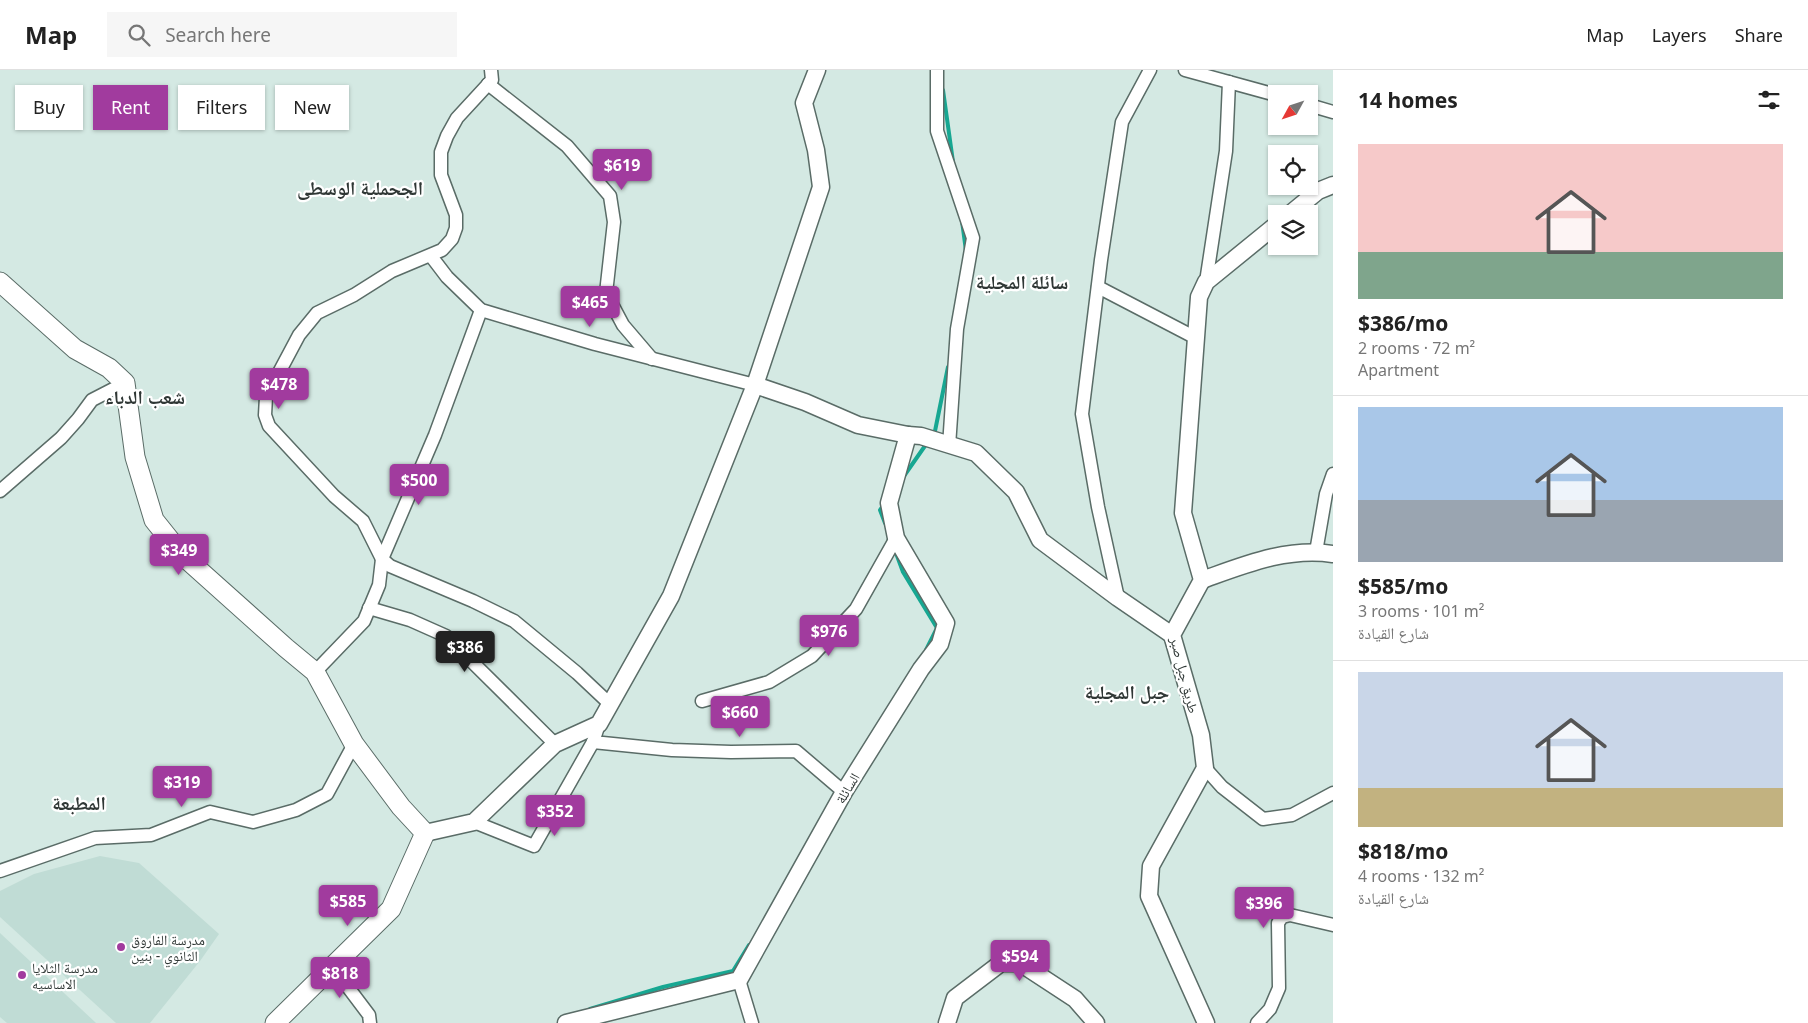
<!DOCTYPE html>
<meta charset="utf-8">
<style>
body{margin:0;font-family:"Noto Sans","Noto Naskh Arabic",sans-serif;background:#f6f6f6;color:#222;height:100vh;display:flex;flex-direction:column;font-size:19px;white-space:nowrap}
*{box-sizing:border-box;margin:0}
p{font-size:16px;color:#767676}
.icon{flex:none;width:28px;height:28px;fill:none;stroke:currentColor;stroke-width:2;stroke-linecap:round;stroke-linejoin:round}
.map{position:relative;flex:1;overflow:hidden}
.drawer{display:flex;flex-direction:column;background:#fff;width:475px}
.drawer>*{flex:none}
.top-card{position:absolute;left:15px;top:15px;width:475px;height:45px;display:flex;gap:10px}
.needle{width:32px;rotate:230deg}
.tools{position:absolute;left:1268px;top:15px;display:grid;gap:10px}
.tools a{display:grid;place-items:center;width:50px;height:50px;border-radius:0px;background:#fff;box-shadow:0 1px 4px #0004;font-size:25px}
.price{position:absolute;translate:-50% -42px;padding:0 11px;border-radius:5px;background:#a13b9e;color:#fff;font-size:16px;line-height:32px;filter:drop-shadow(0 1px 2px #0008)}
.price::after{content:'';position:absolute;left:50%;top:30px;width:15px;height:11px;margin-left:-8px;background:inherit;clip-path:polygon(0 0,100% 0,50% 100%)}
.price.selected{background:#222;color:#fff}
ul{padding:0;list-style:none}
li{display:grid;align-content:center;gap:10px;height:265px;padding:0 25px}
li+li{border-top:1px solid #e0e0e0}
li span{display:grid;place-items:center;height:155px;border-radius:0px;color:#555}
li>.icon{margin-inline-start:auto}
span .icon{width:90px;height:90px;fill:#fffc;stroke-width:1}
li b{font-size:21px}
h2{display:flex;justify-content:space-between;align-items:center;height:60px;padding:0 25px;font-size:21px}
.chip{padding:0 18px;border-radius:0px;background:#fff;box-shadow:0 1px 4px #0004;font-size:18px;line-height:45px}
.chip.selected{background:#a13b9e;color:#fff}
header{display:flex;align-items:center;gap:30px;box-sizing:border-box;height:70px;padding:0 25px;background:#fff;border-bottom:1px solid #e0e0e0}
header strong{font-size:24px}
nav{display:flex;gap:28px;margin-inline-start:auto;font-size:18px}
.search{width:350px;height:45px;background:#f6f6f6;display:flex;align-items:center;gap:12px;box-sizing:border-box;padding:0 18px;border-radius:0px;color:#767676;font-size:19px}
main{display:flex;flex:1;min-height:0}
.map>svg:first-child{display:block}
.built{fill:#c0dcd5}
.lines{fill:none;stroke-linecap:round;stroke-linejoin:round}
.stream{stroke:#17a792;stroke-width:4}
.minor-casing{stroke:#5a6c67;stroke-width:15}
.tertiary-casing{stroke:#5a6c67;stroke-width:19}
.secondary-casing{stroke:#5a6c67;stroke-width:21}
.minor{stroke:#fff;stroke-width:12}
.tertiary{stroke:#fff;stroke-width:16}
.secondary{stroke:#fff;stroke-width:19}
.poi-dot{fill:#a13b9e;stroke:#fff;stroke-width:2}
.labels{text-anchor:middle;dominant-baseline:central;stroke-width:4.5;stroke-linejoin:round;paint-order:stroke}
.street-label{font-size:14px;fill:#2f3735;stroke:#fff}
.poi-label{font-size:14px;fill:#2f3735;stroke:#fff;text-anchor:start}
.district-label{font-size:19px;font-weight:bold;fill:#2f3735;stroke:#fff}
</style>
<header>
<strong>Map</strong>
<div class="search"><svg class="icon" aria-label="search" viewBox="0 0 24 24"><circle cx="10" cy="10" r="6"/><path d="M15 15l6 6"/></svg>Search here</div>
<nav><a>Map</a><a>Layers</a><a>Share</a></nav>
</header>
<main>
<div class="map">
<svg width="1333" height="953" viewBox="0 0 1333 953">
<rect width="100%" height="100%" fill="#d4e9e3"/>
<!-- built -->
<g class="built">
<polygon points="100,786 139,793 219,864 200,891 150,953 116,953 0,847 0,821 34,804"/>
<polygon points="0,863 96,953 7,953 0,947"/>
</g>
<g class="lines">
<!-- stream -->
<g class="stream">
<polyline points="943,20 953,92"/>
<polyline points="962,151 966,181"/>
<polyline points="932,365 935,361 948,297"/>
<polyline points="904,406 927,373"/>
<polyline points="884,434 880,440 885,453"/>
<polyline points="896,483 903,502 937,558 926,580"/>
<polyline points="590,939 663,917 733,901 749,875"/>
</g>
<defs>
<g id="minor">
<polyline points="491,0 492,10 457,48 447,66 441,82 441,105 456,145 456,158 452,169 442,180 392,201 354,225 317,243 299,265 266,327 265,345 269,356 334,426 363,451 382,489 390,496 473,531 514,551 577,603 611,635"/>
<polyline points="937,0 937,61 973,168 957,259 949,376"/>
<polyline points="1185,0 1276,25"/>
<polyline points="488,14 567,76 610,126 614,152 606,223 623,255 652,289"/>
<polyline points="1309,35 1333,42"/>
<polyline points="431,186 447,207 481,240 595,274 755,315"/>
<polyline points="1206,212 1226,81 1229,12"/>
<polyline points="1098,217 1196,268"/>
<polyline points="0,421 61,368 78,349 92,330 125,313"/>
<polyline points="1316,482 1326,424 1333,404"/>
<polyline points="1118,528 1098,437 1082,344 1101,190 1122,52 1150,0"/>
<polyline points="369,538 410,550 446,566 555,674"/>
<polyline points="315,602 364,551 379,515 382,489 435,365 481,240"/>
<polyline points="702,631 769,612 812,586 856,539 896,468"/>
<polyline points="599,654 593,672 672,680 731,682 796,681 844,722"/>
<polyline points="1205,698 1222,717 1263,749 1292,745 1333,723"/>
<polyline points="474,752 534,776 593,672"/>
<polyline points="0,801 95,768 151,765 210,742 253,752 296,740 327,724 354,674"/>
<polyline points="332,896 369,945 370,953"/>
<polyline points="739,910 752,953"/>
<polyline points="1257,953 1270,939 1279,918 1278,853 1282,847 1290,845 1333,855"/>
</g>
<g id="tertiary">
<polyline points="1290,144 1318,121 1333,115"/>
<polyline points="755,315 805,332 858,355 908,365 921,366 976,383 1016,422 1040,470 1118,528 1172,565"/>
<path d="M 1202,510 C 1244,495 1287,477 1333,484"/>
<polyline points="425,763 474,752 555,674 599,654 671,526 755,315 821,117 816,80 804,33 817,0"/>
<polyline points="566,953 739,910 844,722 921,599 940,574 946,553 896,468 889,433 908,365"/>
<polyline points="947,953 955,928 1001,893 1020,893 1075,929 1096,953"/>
<polyline points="1206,953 1149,826 1151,796 1205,698 1201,665 1172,565 1202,510 1183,443 1199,227 1206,212 1276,155"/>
</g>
<polyline id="secondary" points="0,212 75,279 109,298 125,313 135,387 154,450 182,485 286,578 315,602 354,674 401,737 425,763 391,839 275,953"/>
</defs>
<!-- minor casing -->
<use href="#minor" class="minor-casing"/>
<!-- tertiary casing -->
<use href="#tertiary" class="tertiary-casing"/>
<!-- secondary casing -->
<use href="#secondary" class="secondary-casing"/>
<!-- minor -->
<use href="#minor" class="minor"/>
<!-- tertiary -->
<use href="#tertiary" class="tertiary"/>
<!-- secondary -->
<use href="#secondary" class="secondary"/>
</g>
<!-- markers -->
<g class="poi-dot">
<circle cx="121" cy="877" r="5"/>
<circle cx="22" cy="905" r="5"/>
</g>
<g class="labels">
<!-- street labels -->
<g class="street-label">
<text transform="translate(1185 605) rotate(76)">طريق جبل صبر</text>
<text transform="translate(847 718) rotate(-59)">السائلة</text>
</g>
<!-- poi labels -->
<g class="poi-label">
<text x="131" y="869">مدرسة الفاروق<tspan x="131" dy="16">الثانوي - بنين</tspan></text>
<text x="32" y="897">مدرسة الثلايا<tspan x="32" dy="16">الاساسيه</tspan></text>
</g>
<!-- district labels -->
<g class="district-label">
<text x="360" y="118">الجحملية الوسطى</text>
<text x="1022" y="212">سائلة المجلية</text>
<text x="145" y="327">شعب الدباء</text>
<text x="1127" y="622">جبل المجلية</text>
<text x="79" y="733">المطبعة</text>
</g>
</g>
</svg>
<div class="tools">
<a><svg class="needle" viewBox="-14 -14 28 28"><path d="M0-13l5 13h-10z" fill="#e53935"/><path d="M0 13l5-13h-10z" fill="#767676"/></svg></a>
<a><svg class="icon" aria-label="locate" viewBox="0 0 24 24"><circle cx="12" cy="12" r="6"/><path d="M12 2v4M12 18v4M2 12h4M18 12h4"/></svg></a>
<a><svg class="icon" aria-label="layers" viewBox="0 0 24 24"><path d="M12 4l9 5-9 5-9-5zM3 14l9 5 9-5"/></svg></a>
</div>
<b class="price" style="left:622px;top:121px">$619</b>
<b class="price" style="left:590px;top:258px">$465</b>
<b class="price" style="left:279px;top:340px">$478</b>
<b class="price" style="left:419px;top:436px">$500</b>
<b class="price" style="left:179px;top:506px">$349</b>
<b class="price" style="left:829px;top:587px">$976</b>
<b class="price selected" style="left:465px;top:603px">$386</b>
<b class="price" style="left:740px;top:668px">$660</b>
<b class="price" style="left:182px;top:738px">$319</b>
<b class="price" style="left:555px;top:767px">$352</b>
<b class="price" style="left:348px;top:857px">$585</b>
<b class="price" style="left:1264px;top:859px">$396</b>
<b class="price" style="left:1020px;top:912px">$594</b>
<b class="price" style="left:340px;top:929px">$818</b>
<div class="top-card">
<a class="chip">Buy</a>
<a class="chip selected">Rent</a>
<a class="chip">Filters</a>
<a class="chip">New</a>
</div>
</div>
<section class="drawer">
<h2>14 homes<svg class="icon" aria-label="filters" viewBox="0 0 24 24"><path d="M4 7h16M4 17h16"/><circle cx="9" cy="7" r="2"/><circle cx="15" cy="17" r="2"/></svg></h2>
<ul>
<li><span style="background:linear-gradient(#f6c9c9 70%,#7fa58c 0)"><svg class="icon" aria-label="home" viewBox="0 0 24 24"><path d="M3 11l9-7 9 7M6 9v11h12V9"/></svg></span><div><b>$386/mo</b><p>2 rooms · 72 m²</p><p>Apartment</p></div></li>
<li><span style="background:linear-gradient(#a9c7e8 60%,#9aa5b1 0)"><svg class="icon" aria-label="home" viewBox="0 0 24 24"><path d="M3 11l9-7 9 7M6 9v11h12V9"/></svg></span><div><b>$585/mo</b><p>3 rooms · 101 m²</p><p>شارع القيادة</p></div></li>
<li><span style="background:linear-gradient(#c9d6e8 75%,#c2b280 0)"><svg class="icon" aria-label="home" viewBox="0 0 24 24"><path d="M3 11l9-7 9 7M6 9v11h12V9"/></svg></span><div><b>$818/mo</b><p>4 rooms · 132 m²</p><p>شارع القيادة</p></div></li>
</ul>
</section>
</main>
